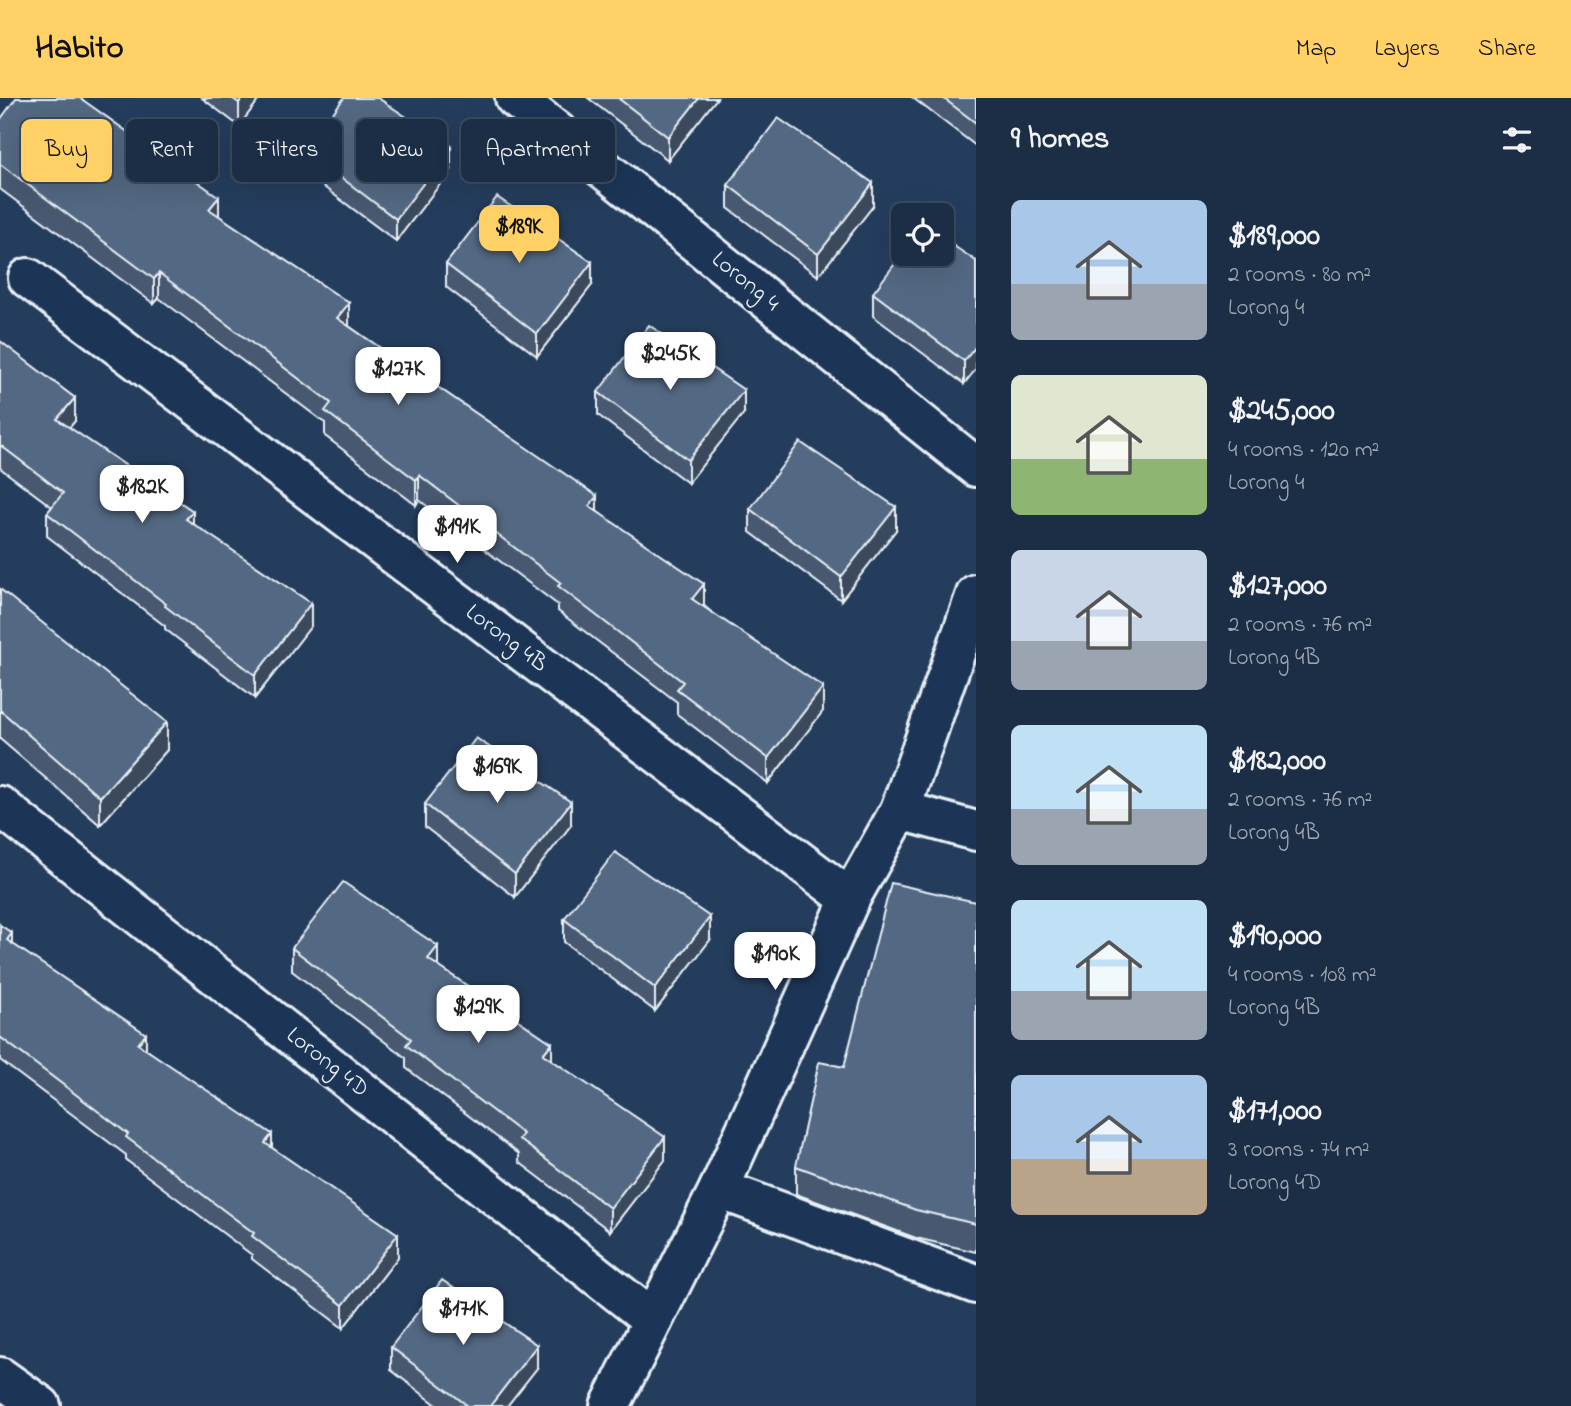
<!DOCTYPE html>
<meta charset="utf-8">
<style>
body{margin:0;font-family:"Indie Flower",sans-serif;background:#25364d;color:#f1f3f6;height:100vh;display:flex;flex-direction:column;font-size:26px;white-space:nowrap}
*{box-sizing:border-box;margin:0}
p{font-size:23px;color:#a0a8b3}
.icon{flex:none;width:38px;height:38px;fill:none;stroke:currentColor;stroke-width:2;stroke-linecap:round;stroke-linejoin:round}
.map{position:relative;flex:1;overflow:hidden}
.sheet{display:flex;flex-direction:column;background:#1c2e46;width:595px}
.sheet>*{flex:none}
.hud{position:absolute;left:21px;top:21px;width:665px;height:63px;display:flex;gap:14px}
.controls{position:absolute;left:891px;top:105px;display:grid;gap:14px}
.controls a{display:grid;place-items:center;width:63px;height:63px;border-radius:10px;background:#1c2e46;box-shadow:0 7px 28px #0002,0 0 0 2px #3a4a5f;font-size:35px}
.price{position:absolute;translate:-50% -60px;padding:0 16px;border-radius:14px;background:#fff;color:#222;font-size:23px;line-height:46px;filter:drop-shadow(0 2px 4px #0008)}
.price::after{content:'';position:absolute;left:50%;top:42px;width:21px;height:16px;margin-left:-10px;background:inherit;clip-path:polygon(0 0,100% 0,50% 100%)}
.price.active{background:#ffd166;color:#111}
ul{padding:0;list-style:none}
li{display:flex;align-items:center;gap:21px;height:175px;padding:0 35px}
li span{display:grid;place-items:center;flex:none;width:196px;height:140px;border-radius:10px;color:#555}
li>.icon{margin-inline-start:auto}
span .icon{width:84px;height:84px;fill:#fffc;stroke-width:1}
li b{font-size:30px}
h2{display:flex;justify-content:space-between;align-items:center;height:84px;padding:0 35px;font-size:30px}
.chip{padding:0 24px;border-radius:10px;background:#1c2e46;box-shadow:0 7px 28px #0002,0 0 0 2px #3a4a5f;font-size:24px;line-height:63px}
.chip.active{background:#ffd166;color:#111}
header{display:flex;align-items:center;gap:42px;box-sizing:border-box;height:98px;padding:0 35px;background:#ffd166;color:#111}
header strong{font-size:33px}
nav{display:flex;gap:38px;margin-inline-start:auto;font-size:24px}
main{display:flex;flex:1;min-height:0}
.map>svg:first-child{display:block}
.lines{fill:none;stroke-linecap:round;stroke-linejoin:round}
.minor-casing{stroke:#e8f1f8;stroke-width:44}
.minor{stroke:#1d3557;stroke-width:38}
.wall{fill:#475970;stroke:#e8f1f8;stroke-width:2}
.shaded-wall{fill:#3a485b;stroke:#e8f1f8;stroke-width:2}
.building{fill:#536782;stroke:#e8f1f8;stroke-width:2}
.labels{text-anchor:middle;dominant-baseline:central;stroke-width:7;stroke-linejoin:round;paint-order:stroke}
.street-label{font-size:24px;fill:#e8f1f8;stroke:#1d3557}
</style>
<header>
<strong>Habito</strong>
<nav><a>Map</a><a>Layers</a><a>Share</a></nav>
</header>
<main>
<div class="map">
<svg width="976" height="1308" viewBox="0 0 976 1308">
<rect width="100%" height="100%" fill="#253d5d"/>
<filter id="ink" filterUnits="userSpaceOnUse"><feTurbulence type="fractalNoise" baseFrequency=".0143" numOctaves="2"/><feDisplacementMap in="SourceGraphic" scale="14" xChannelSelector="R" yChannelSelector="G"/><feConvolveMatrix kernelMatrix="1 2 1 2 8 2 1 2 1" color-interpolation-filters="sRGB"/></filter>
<g filter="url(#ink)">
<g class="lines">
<defs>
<g id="minor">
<polyline points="515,0 976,369"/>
<polyline points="28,180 850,801"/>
<polyline points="0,708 653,1222"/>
<polyline points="900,712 976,733"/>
<polyline points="719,1091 976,1186"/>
<polyline points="0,1279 41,1308"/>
<polyline points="610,1308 719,1091 850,801 900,712 976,496"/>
</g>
</defs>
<!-- minor casing -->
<use href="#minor" class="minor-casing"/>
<!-- minor -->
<use href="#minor" class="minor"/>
</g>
<!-- wall -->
<g class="wall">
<polygon points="202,0 260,0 239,28"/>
<polygon points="588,0 717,0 668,62"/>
<polygon points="913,0 976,0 976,48"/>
<polygon points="0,22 219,118 349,228 597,413 823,613 768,685 677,616 677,604 558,513 558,507 419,402 416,407 325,338 325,325 159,200 154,206 0,91"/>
<polygon points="305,52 451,72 396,143 305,75"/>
<polygon points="728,87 873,108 818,178 728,110"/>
<polygon points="976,163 964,286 873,218 873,195"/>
<polygon points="446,166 592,187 537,258 446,189"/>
<polygon points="0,243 75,323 69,330 193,426 311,528 255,600 165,531 165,528 47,438 47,415 52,409 0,370"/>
<polygon points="598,294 744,315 688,385 598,317"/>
<polygon points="750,411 896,432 841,502 750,434"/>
<polygon points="0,491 167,652 100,727 0,641"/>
<polygon points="425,706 571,727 515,799 425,729"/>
<polygon points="976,804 976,1154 916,1140 796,1096 796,1068 844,969"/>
<polygon points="564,821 710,842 655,913 564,844"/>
<polygon points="0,827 12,846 272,1050 398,1159 343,1230 252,1161 252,1157 126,1062 126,1057 0,962"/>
<polygon points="292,850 438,868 552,962 665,1062 610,1133 519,1064 519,1056 406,970 406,960 292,873"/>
<polygon points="391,1249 537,1270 507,1308 438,1308 391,1272"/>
</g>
<!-- shaded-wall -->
<g class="shaded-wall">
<polygon points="242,0 260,0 239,28 239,5"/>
<polygon points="699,0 717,0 668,62 668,39"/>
<polygon points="451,49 451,72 396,143 396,121"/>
<polygon points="873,85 873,108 818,178 818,156"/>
<polygon points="219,99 219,124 209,111"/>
<polygon points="592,164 592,187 537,258 537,236"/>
<polygon points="159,175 159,200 154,206 154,181"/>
<polygon points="349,205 349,230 337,220"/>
<polygon points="976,248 976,271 964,286 964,263"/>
<polygon points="744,292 744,315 688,385 688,362"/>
<polygon points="75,300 75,323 57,344 57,321"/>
<polygon points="419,377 419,402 416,407 416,382"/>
<polygon points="597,398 597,423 589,408"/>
<polygon points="896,409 896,432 841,502 841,479"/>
<polygon points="193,413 193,436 186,421"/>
<polygon points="704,486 704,511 692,501"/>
<polygon points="311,505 311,528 255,600 255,577"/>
<polygon points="823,589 823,613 768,685 768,660"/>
<polygon points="167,624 167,652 100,727 100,699"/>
<polygon points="571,704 571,727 515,799 515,776"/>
<polygon points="710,819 710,842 655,913 655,890"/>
<polygon points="12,835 12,858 7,842"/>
<polygon points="438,848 438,871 428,861"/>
<polygon points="146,936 146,959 138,946"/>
<polygon points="552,945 552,968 543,956"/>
<polygon points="272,1036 272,1059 265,1045"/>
<polygon points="665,1039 665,1062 610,1133 610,1110"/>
<polygon points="398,1136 398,1159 343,1230 343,1207"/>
<polygon points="537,1247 537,1270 507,1308 490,1308"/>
</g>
<!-- building -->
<g class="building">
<polygon points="16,0 80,0 219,99 209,111 349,205 337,220 597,398 589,408 704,486 692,501 823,589 768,660 677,591 683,584 558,488 561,485 419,377 416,382 325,313 331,305 159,175 154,181 0,66 0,22"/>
<polygon points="232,0 242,0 239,5"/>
<polygon points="344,0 378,0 451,49 396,121 305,52"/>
<polygon points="618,0 699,0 668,39"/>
<polygon points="943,0 976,0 976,25"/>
<polygon points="778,20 873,85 818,156 728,87"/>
<polygon points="497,99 592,164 537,236 446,166"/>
<polygon points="942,140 976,163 976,248 964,263 873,195 903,155 942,156"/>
<polygon points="649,227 744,292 688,362 598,294"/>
<polygon points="0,243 75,300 57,321 193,413 186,421 311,505 255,577 165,508 166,506 47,415 63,395 0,347"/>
<polygon points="800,344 896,409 841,479 750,411"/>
<polygon points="0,491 167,624 100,699 0,612"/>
<polygon points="476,640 571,704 515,776 425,706"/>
<polygon points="615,754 710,819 655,890 564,821"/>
<polygon points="343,784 438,848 428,861 552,945 543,956 665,1039 610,1110 519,1041 523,1036 406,947 411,941 292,850"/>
<polygon points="891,785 976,804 976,1126 916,1112 796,1068 819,964 844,969"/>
<polygon points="0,827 12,835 7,842 146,936 138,946 272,1036 265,1045 398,1136 343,1207 252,1138 254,1135 126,1039 128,1036 0,939"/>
<polygon points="442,1182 537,1247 490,1308 468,1308 391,1249"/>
</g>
</g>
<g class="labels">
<!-- street labels -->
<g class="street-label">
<text transform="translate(745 184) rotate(39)">Lorong 4</text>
<text transform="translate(506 541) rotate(37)">Lorong 4B</text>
<text transform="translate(327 965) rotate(38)">Lorong 4D</text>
</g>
</g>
</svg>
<div class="controls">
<a><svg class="icon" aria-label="locate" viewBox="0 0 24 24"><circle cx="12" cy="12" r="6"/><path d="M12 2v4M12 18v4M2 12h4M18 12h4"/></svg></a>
</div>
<b class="price active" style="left:519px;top:167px">$189K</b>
<b class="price" style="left:670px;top:294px">$245K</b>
<b class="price" style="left:398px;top:309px">$127K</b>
<b class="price" style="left:142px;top:427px">$182K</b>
<b class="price" style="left:457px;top:467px">$191K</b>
<b class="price" style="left:497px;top:707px">$169K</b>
<b class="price" style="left:775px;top:894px">$190K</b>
<b class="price" style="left:478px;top:947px">$129K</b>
<b class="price" style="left:463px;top:1249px">$171K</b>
<div class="hud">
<a class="chip active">Buy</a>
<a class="chip">Rent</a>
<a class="chip">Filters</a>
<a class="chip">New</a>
<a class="chip">Apartment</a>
</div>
</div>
<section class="sheet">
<h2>9 homes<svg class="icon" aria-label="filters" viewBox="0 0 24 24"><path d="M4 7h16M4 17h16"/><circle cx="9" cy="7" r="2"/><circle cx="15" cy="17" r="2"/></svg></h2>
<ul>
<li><span style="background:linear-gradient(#a9c7e8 60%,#9aa5b1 0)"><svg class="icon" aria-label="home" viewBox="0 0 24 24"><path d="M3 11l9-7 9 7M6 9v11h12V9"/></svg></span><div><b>$189,000</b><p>2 rooms · 80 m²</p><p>Lorong 4</p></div></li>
<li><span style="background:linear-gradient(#dfe7d0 60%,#8fb573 0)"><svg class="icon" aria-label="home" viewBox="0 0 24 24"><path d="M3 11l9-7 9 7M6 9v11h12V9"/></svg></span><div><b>$245,000</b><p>4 rooms · 120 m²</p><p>Lorong 4</p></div></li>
<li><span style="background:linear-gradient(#c9d6e8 65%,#9aa5b1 0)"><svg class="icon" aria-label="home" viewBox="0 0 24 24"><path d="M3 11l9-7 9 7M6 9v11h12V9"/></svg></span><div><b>$127,000</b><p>2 rooms · 76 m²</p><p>Lorong 4B</p></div></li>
<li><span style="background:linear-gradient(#bfe0f5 60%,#9aa5b1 0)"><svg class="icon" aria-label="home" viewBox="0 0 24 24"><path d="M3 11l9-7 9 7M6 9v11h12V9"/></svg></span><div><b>$182,000</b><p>2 rooms · 76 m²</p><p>Lorong 4B</p></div></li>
<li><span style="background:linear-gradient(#bfe0f5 65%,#9aa5b1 0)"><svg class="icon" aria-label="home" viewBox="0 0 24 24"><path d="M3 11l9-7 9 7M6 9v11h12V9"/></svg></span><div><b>$190,000</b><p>4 rooms · 108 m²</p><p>Lorong 4B</p></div></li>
<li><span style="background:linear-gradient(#a9c7e8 60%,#b9a48a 0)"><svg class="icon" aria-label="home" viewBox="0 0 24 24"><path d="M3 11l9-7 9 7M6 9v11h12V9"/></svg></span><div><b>$171,000</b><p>3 rooms · 74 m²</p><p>Lorong 4D</p></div></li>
</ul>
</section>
</main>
